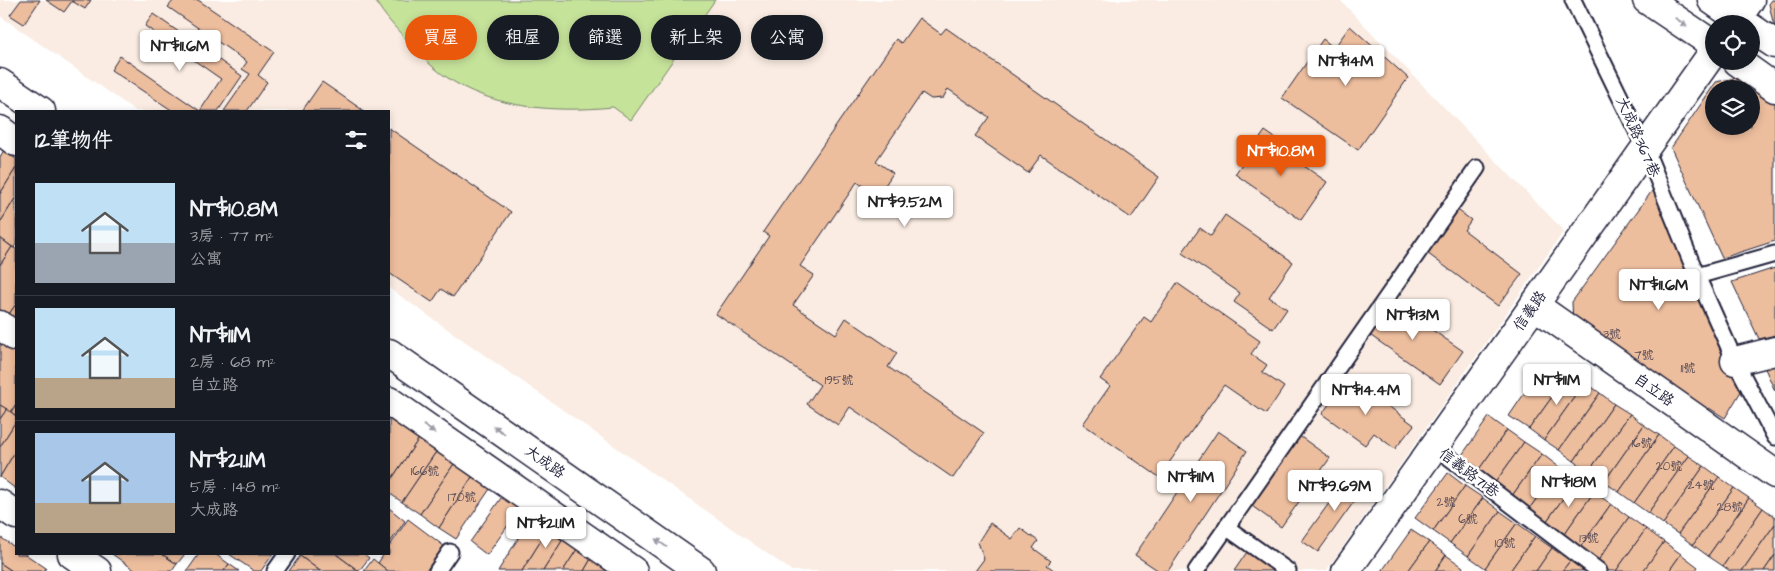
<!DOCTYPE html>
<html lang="zh-TW">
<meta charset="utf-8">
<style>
body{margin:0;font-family:"Architects Daughter","LXGW WenKai TC",sans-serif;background:#20242c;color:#f1f3f6;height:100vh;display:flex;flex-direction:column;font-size:19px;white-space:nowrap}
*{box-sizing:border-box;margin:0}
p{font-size:16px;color:#9ea1a6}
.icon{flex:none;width:28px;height:28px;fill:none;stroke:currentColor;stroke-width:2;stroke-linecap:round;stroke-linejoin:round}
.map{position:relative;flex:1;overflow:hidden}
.details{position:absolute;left:15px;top:110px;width:375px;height:445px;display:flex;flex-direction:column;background:#171b24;border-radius:0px;box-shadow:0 2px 8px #0003}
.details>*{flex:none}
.banner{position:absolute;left:405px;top:15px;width:475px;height:45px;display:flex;gap:10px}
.buttons{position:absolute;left:1705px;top:15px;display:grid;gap:10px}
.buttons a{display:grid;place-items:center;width:55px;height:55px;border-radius:50%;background:#171b24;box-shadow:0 2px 8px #0003;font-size:25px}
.price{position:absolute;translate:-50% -42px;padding:0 11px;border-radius:5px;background:#fff;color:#222;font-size:16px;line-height:32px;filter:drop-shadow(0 1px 2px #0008)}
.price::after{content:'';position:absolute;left:50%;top:30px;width:15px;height:11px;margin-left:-8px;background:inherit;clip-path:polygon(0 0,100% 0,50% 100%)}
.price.selected{background:#ea580c;color:#fff}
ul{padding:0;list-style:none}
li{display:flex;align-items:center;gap:15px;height:125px;padding:0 20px}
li+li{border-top:1px solid #363941}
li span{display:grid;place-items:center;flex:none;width:140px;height:100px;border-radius:0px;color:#555}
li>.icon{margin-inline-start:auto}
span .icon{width:60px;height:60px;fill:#fffc;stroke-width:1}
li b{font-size:21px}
h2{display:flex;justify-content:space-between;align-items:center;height:60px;padding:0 20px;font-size:21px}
.chip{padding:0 18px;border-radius:22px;background:#171b24;box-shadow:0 2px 8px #0003;font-size:18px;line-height:45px}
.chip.selected{background:#ea580c;color:#fff}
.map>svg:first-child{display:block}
.built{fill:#faece2}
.green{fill:#c6e39a;stroke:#74826a}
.building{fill:#edbe9e;stroke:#22223b;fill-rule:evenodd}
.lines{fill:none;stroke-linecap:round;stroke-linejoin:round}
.service-casing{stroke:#22223b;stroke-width:19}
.minor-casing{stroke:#22223b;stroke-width:31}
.tertiary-casing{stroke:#22223b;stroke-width:31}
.secondary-casing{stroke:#22223b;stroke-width:31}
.service{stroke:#fff;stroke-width:15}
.minor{stroke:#fff;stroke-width:28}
.tertiary{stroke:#fff;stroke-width:28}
.secondary{stroke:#fff;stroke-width:28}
.oneway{fill:#9c9ca7}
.labels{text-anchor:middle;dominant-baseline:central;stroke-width:5;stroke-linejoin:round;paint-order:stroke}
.number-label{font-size:12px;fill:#554954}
.street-label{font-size:15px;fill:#22223b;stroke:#fff}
</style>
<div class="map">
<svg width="1775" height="571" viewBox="0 0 1775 571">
<rect width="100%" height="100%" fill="#fff"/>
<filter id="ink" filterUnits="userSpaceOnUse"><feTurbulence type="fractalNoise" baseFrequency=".02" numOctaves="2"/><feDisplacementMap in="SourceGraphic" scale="10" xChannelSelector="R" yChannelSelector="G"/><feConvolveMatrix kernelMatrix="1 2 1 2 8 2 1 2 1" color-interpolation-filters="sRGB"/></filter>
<g filter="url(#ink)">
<!-- built -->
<polygon class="built" points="0,0 1340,0 1564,231 1326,571 792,571 389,288 389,111 136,111 0,16"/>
<!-- green -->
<path class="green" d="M 375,0 L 715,0 L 631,120 L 613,107 C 552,113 481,109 432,66 C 425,60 418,52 411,44 C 398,31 384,16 375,0 Z"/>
<!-- building -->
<g class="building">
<polygon points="21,0 40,0 24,24 10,15"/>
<polygon points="46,0 91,0 85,9 72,1 64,12"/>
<polygon points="174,0 198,0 274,52 258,75 267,82 247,111 224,111 250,74 242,69 247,62 168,7"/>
<polygon points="1772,0 1775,0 1775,31 1769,4"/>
<polygon points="153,14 242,76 218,111 173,111 111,70 120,56 200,111 221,79 145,26"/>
<polygon points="919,18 941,34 946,28 1159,177 1131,218 1041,155 1028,173 975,136 989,117 948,89 943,98 931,99 922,93 876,161 893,173 878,196 857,182 800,266 814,275 793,305 836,334 846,318 897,353 888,367 984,433 953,478 850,407 838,425 807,404 820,385 716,314 769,236 763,232 896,39 901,43"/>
<polygon points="1350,26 1408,78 1358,150 1282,98 1323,39 1334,48"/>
<path d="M 1739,77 L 1775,102 L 1775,241 L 1722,258 L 1671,148 L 1716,82 ZM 1714,89 L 1751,89 L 1751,126 L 1714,126 Z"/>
<polygon points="322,82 364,111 302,111"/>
<polygon points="389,128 511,212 453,297 441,289 432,302 389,273"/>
<polygon points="1265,131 1278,140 1274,145 1327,182 1301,220 1235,174"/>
<polygon points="4,150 16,159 16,168 0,194 0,157"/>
<polygon points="16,168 16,197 0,223 0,194"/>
<polygon points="1659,181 1743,388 1725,418 1709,408 1704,414 1573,324 1572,302"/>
<polygon points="16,197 16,244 14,248 0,238 0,223"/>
<polygon points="1455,208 1471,220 1464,230 1522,274 1498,306 1423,250"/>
<polygon points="1225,215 1293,262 1269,297 1287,309 1273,329 1234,302 1240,293 1182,253 1200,228 1211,236"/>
<polygon points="0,238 12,247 0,265"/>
<polygon points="12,247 16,249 16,304 7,317 0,313 0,265"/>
<polygon points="1775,268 1775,335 1759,339 1732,282"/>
<polygon points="1177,283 1260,341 1251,354 1267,365 1262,372 1284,387 1266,414 1224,385 1159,477 1083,424 1110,386 1100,379 1144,317 1151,322"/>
<polygon points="1386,298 1463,351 1440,384 1364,331"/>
<polygon points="16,304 16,324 7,317"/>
<polygon points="4,337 16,346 16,404 11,412 0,405 0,343"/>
<polygon points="1775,361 1775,391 1763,364"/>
<polygon points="1541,369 1570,372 1529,429 1509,416"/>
<polygon points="1570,372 1585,382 1544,440 1529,429"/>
<polygon points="1349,377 1414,425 1395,449 1374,433 1365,445 1322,414"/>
<polygon points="1585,382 1600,393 1559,450 1544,440"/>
<polygon points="1600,393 1614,404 1574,461 1559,450"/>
<polygon points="16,404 16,416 11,412"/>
<polygon points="1614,404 1630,414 1589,471 1574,461"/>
<polygon points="0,405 7,409 0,419"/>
<polygon points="7,409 16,416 16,421 0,447 0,419"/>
<polygon points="389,412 422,434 389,483"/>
<polygon points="1630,414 1644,425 1604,482 1589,471"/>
<polygon points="1489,417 1507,430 1475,475 1457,462"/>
<polygon points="16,421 16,450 0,477 0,447"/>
<polygon points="1644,425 1659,435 1619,492 1604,482"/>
<polygon points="1507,430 1524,442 1492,487 1475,475"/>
<polygon points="1218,431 1247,451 1168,571 1159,571 1135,555"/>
<polygon points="1294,432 1330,458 1281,527 1245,501"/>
<polygon points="422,434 440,446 402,502 389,493 389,483"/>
<polygon points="1659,435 1674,446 1634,503 1619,492"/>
<polygon points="1524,442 1542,454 1509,500 1492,487"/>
<polygon points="440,446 458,458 420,514 402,502"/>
<polygon points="1674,446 1689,456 1648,513 1634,503"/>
<polygon points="16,450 16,489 0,477"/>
<polygon points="1542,454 1559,467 1527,512 1509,500"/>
<polygon points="1689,456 1704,466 1663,524 1648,513"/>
<polygon points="458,458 476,471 439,528 420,514"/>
<polygon points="1704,466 1719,477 1678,534 1663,524"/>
<polygon points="1559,467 1577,479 1544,525 1527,512"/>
<polygon points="476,471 494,483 456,539 439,528"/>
<polygon points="1352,471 1368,482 1318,552 1302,541"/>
<polygon points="1448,473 1465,486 1433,531 1415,518"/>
<polygon points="1719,477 1734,488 1693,545 1678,534"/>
<polygon points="1577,479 1594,492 1562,537 1544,525"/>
<polygon points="1465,486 1483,498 1450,543 1433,531"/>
<polygon points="1734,488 1749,498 1708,556 1693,545"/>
<polygon points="506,491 524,503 487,555 470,542"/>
<polygon points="1594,492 1611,504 1579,549 1562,537"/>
<polygon points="1483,498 1500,511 1468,556 1450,543"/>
<polygon points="1749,498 1763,508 1723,566 1708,556"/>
<polygon points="1611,504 1629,517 1597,562 1579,549"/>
<polygon points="389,508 405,521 389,544"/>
<polygon points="1763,508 1775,517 1775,524 1742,571 1730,571 1723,566"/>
<polygon points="535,511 552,523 522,571 498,571"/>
<polygon points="1500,511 1517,523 1485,568 1468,556"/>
<polygon points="1629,517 1646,529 1616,571 1609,571 1597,562"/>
<polygon points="408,519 444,546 426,571 388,571 378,563 384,554 389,554 389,547"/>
<polygon points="552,523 567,533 543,571 522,571"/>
<polygon points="990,523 1012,539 1020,528 1038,541 1033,548 1051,561 1047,565 1055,571 975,571 984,559 978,542"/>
<polygon points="1517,523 1535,536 1510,571 1489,571 1485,568"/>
<polygon points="1775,524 1775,555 1764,571 1742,571"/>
<polygon points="1646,529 1664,542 1643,571 1616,571"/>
<polygon points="1411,530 1429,542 1408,571 1382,571"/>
<polygon points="567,533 581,543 563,571 543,571"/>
<polygon points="1535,536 1552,548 1536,571 1510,571"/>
<polygon points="0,537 16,548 16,554 25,554 46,568 44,571 12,571 0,563"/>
<polygon points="1429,542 1446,555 1435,571 1408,571"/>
<polygon points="1664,542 1681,554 1669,571 1643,571"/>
<polygon points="581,543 595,552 584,571 563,571"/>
<polygon points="1552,548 1570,561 1562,571 1536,571"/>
<polygon points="595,552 621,571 584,571"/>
<polygon points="1247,552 1274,570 1273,571 1234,571"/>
<polygon points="112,554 162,554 177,564 172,571 136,571"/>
<polygon points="162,554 185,554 177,564"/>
<polygon points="199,554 215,554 229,564 224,571 187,571"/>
<polygon points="229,554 273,554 261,571 254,571"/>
<polygon points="301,554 336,554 359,571 320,571 300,556"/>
<polygon points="336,554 364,554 369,558 359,571"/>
<polygon points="1681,554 1698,567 1695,571 1669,571"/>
<polygon points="1446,555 1463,567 1461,571 1435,571"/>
<polygon points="1775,555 1775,571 1764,571"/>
<polygon points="300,556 320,571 289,571"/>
<polygon points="373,559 388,571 364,571"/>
<polygon points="1570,561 1584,571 1562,571"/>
<polygon points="0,563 12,571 0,571"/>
<polygon points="229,564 239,571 224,571"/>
</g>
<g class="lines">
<defs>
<g id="service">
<polyline points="1573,0 1645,148 1697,276 1735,361 1775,437"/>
<polyline points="1697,276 1775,254"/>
<polyline points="1434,446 1599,571"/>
<polyline points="1226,527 1288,571"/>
<polyline points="275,571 287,554"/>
<polyline points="437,571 450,552"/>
<polyline points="1196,571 1477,168"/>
</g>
<g id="minor">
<polyline points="1733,24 1750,0"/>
<polyline points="1534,305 1775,474"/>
<polyline points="0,325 16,337"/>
<polyline points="1735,361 1775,351"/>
<polyline points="0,504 16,515"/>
<polyline points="72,554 97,571"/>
<polyline points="1346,571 1714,51"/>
</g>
<g id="tertiary">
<polyline points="1647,0 1714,45"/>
<polyline points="1712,0 1746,24"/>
<polyline points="1751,28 1775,44"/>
<polyline points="1737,61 1775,88"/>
</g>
<g id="secondary">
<polyline points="0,83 41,111"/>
<polyline points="0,130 16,142"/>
<polyline points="389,353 701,571"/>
<polyline points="389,401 633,571"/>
</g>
</defs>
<!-- service casing -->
<use href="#service" class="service-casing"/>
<!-- minor casing -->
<use href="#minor" class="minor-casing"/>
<!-- tertiary casing -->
<use href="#tertiary" class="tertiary-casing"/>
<!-- secondary casing -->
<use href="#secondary" class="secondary-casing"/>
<!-- service -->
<use href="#service" class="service"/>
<!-- minor -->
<use href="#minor" class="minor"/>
<!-- tertiary -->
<use href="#tertiary" class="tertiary"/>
<!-- secondary -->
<use href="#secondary" class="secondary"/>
</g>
<!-- one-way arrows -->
<defs><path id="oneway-solid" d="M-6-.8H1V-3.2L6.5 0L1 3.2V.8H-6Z" transform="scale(1.25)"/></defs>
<g class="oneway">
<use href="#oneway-solid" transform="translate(1681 22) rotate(34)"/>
<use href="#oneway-solid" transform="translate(429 429) rotate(35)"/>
<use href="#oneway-solid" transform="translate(499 430) rotate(-145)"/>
<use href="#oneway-solid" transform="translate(661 543) rotate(-145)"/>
</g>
</g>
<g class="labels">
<!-- number labels -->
<g class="number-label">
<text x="1612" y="334">3號</text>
<text x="1644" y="355">7號</text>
<text x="1688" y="368">11號</text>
<text x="839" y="380">195號</text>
<text x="1642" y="443">16號</text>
<text x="1669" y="466">20號</text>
<text x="425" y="471">166號</text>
<text x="1701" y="485">24號</text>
<text x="462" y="497">170號</text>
<text x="1446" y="502">2號</text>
<text x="1730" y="507">28號</text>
<text x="1468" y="519">6號</text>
<text x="1589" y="538">13號</text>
<text x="1505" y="543">10號</text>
</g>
<!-- street labels -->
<g class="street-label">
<text transform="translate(1638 137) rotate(66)">大成路367巷</text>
<text transform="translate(1530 311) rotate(-55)">信義路</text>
<text transform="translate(1654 390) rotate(35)">自立路</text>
<text transform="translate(545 462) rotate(35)">大成路</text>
<text transform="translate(1469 473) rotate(37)">信義路71巷</text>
</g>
</g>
</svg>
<div class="buttons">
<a><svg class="icon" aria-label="locate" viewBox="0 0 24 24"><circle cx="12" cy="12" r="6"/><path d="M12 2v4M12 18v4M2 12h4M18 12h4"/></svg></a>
<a><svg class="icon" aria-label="layers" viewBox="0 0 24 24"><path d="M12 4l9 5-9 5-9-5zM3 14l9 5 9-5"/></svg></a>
</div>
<b class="price" style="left:180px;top:72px">NT$11.6M</b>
<b class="price" style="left:1346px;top:87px">NT$14M</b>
<b class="price selected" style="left:1281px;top:177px">NT$10.8M</b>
<b class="price" style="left:905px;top:228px">NT$9.52M</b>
<b class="price" style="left:1659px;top:311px">NT$11.6M</b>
<b class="price" style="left:1413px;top:341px">NT$13M</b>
<b class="price" style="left:1557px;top:406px">NT$11M</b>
<b class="price" style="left:1366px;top:416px">NT$14.4M</b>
<b class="price" style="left:1191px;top:503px">NT$11M</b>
<b class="price" style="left:1569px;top:508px">NT$18M</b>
<b class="price" style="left:1335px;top:512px">NT$9.69M</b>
<b class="price" style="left:546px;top:549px">NT$21.1M</b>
<div class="banner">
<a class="chip selected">買屋</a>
<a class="chip">租屋</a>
<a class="chip">篩選</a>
<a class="chip">新上架</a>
<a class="chip">公寓</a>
</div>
<section class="details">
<h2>12筆物件<svg class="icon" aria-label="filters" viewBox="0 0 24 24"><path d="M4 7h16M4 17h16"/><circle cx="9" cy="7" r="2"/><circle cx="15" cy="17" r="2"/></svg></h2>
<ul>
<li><span style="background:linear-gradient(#bfe0f5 60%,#9aa5b1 0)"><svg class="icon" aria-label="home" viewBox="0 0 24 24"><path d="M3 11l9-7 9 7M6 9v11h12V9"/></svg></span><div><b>NT$10.8M</b><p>3房 · 77 m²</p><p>公寓</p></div></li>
<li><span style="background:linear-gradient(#bfe0f5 70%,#b9a48a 0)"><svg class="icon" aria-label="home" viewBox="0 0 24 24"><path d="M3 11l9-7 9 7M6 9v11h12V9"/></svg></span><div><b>NT$11M</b><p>2房 · 68 m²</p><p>自立路</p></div></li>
<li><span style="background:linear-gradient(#a9c7e8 70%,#b9a48a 0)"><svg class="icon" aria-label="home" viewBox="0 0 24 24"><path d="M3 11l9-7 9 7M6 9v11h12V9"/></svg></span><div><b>NT$21.1M</b><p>5房 · 148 m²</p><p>大成路</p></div></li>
</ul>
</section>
</div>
